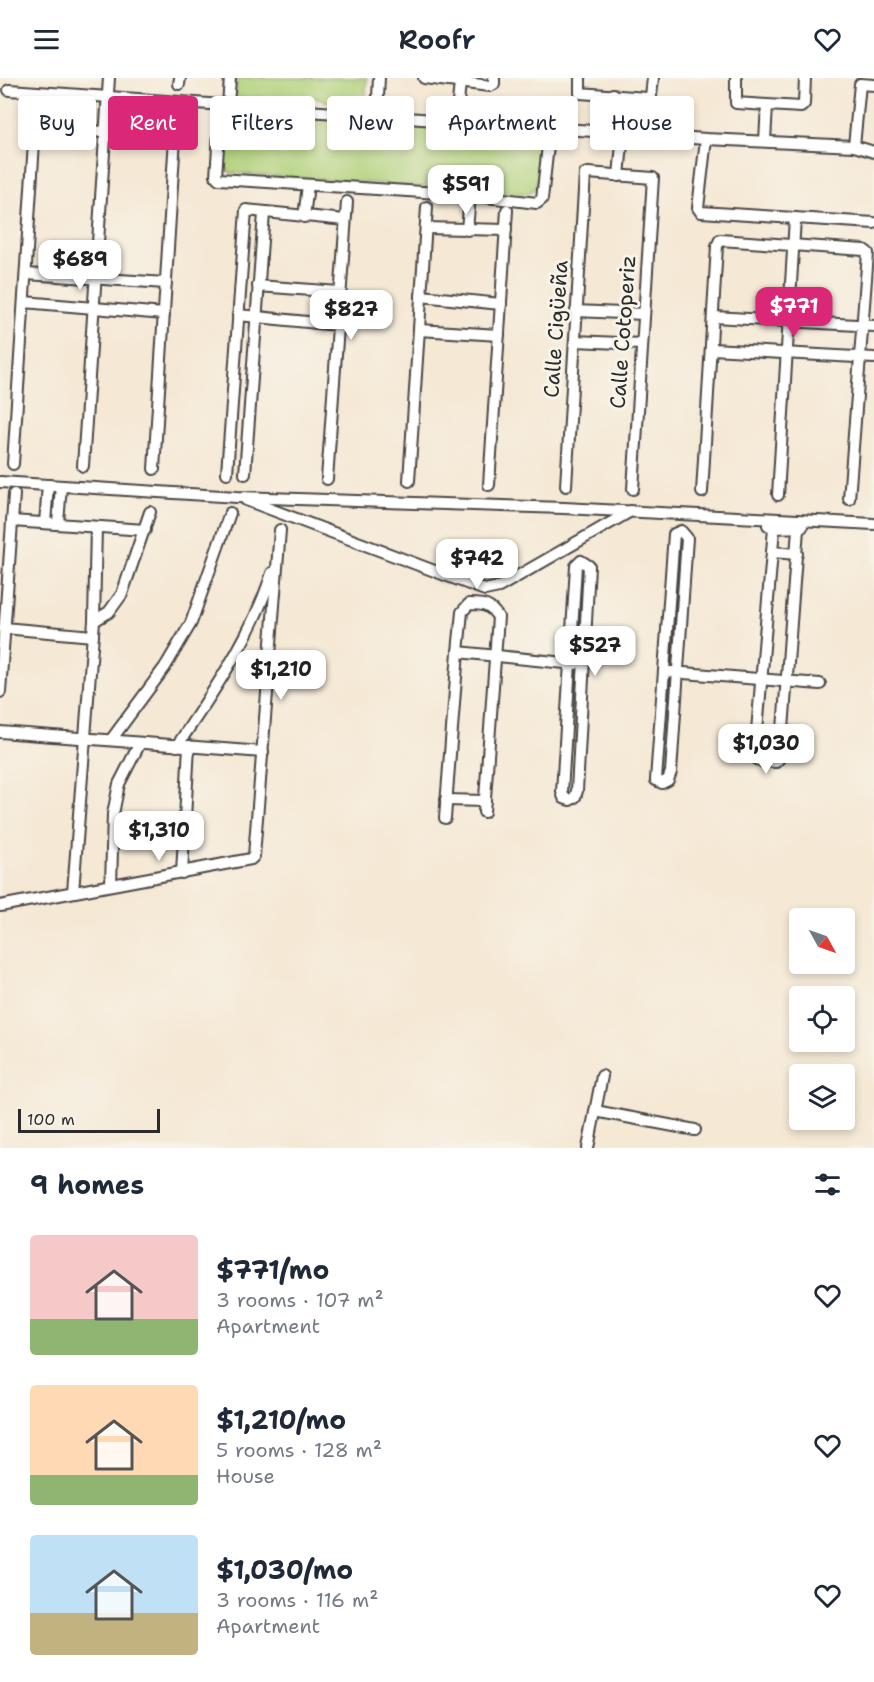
<!DOCTYPE html>
<meta charset="utf-8">
<style>
body{margin:0;font-family:"Shantell Sans",sans-serif;background:#f2f2f3;color:#1f2937;height:100vh;display:flex;flex-direction:column;font-size:22px;white-space:nowrap}
*{box-sizing:border-box;margin:0}
p{font-size:20px;color:#747a83}
.icon{flex:none;width:33px;height:33px;fill:none;stroke:currentColor;stroke-width:2;stroke-linecap:round;stroke-linejoin:round}
.map{position:relative;height:1070px;overflow:hidden}
.sheet{display:flex;flex-direction:column;background:#fff;flex:1}
.sheet>*{flex:none}
.top-card{position:absolute;left:18px;top:18px;width:838px;height:54px;display:flex;gap:12px}
.needle{width:39px;rotate:130deg}
.buttons{position:absolute;left:789px;top:830px;display:grid;gap:12px}
.buttons a{display:grid;place-items:center;width:66px;height:66px;border-radius:6px;background:#fff;box-shadow:0 3px 9px #0003;font-size:30px}
.scale{position:absolute;left:18px;bottom:15px;width:142px;box-sizing:border-box;padding-left:6px;border:3px solid #2b2b2b;border-top:0;font-size:16px;line-height:21px;white-space:nowrap;color:#2b2b2b;-webkit-text-stroke:4px #f7f3e8;paint-order:stroke}
.price{position:absolute;translate:-50% -51px;padding:0 14px;border-radius:12px;background:#fff;color:#222;font-size:20px;line-height:39px;filter:drop-shadow(0 2px 3px #0008)}
.price::after{content:'';position:absolute;left:50%;top:36px;width:18px;height:14px;margin-left:-9px;background:inherit;clip-path:polygon(0 0,100% 0,50% 100%)}
.price.active{background:#db2777;color:#fff}
ul{padding:0;list-style:none}
li{display:flex;align-items:center;gap:18px;height:150px;padding:0 30px}
li span{display:grid;place-items:center;flex:none;width:168px;height:120px;border-radius:6px;color:#555}
li>.icon{margin-inline-start:auto}
span .icon{width:72px;height:72px;fill:#fffc;stroke-width:1}
li b{font-size:26px}
h2{display:flex;justify-content:space-between;align-items:center;height:72px;padding:0 30px;font-size:26px}
.chip{padding:0 21px;border-radius:6px;background:#fff;box-shadow:0 3px 9px #0003;font-size:21px;line-height:54px}
.chip.active{background:#db2777;color:#fff}
header{display:flex;justify-content:space-between;align-items:center;height:78px;padding:0 30px;background:#fff;font-size:27px;font-weight:600}
.map>svg:first-child{display:block}
.green{fill:#afd078;stroke:#6d7e52;stroke-width:1.5}
.lines{fill:none;stroke-linecap:round;stroke-linejoin:round}
.street-casing{stroke:#494744;stroke-width:14}
.street{stroke:#fff;stroke-width:10}
.labels{text-anchor:middle;dominant-baseline:central;stroke-width:6;stroke-linejoin:round;paint-order:stroke}
.street-label{font-size:21px;fill:#2b2b2b;stroke:#f7f3e8}
</style>
<header><svg class="icon" aria-label="menu" viewBox="0 0 24 24"><path d="M4 6h16M4 12h16M4 18h16"/></svg>Roofr<svg class="icon" aria-label="heart" viewBox="0 0 24 24"><path d="M12 20l-8-8c-3-5 5-10 8-4 3-6 11-1 8 4z"/></svg></header>
<div class="map">
<svg width="874" height="1070" viewBox="0 0 874 1070">
<rect width="100%" height="100%" fill="#f7f3e8"/>
<filter id="ink" filterUnits="userSpaceOnUse"><feTurbulence type="fractalNoise" baseFrequency=".0167" numOctaves="2"/><feDisplacementMap in="SourceGraphic" scale="12" xChannelSelector="R" yChannelSelector="G"/><feConvolveMatrix kernelMatrix="1 2 1 2 8 2 1 2 1" color-interpolation-filters="sRGB"/></filter>
<filter id="wash" filterUnits="userSpaceOnUse"><feTurbulence type="fractalNoise" baseFrequency=".008" numOctaves="4" result="noise"/><feDisplacementMap in="SourceGraphic" scale="24" xChannelSelector="R" yChannelSelector="G"/><feGaussianBlur stdDeviation="1.35" result="paint"/><feColorMatrix in="noise" values="0 0 0 0 0 0 0 0 0 0 0 0 0 0 0 0 0 1.4 0 .05"/><feComposite in="paint" operator="in"/></filter>
<g filter="url(#wash)">
<rect width="100%" height="100%" fill="#f5e8d4"/>
<!-- green -->
<g class="green">
<polygon points="237,0 367,0 365,28 333,26 319,20 235,20"/>
<polygon points="233,33 532,52 540,60 537,109 527,116 230,95 223,86 226,43 228,36"/>
</g>
</g>
<g filter="url(#ink)">
<g class="lines">
<defs>
<g id="street">
<polyline points="424,0 490,8 494,6 494,0"/>
<polyline points="580,0 580,15 647,20 651,18 653,0"/>
<polyline points="736,0 736,25 801,29 804,26 805,0"/>
<polyline points="179,6 180,0"/>
<polyline points="9,12 706,61 854,68 874,74"/>
<polyline points="221,27 216,98 219,101 470,117 537,125 542,121 550,50"/>
<polyline points="228,27 230,0"/>
<polyline points="377,38 379,0"/>
<polyline points="456,43 460,5"/>
<polyline points="35,49 175,59"/>
<polyline points="608,54 613,16"/>
<polyline points="706,61 698,130 701,134 874,145"/>
<polyline points="765,63 767,27"/>
<polyline points="854,68 860,6 874,7"/>
<polyline points="619,98 623,55"/>
<polyline points="304,139 308,107"/>
<polyline points="426,150 506,152"/>
<polyline points="467,152 470,117"/>
<polyline points="26,196 166,205"/>
<polyline points="258,208 339,214"/>
<polyline points="421,218 501,226"/>
<polyline points="24,224 164,236"/>
<polyline points="576,233 644,236"/>
<polyline points="238,237 337,247"/>
<polyline points="714,239 874,248"/>
<polyline points="419,252 499,257"/>
<polyline points="575,263 642,266"/>
<polyline points="712,271 874,280"/>
<polyline points="13,386 36,34"/>
<polyline points="83,388 109,0"/>
<polyline points="154,391 176,44"/>
<polyline points="227,395 246,132 345,142"/>
<polyline points="245,396 264,135"/>
<polyline points="327,401 347,124"/>
<polyline points="409,403 427,129"/>
<polyline points="0,404 237,419 564,430 874,446"/>
<polyline points="489,407 507,132"/>
<polyline points="566,408 585,96 588,95 653,100 633,411"/>
<polyline points="702,414 717,168 720,162 864,172 868,175 849,421"/>
<polyline points="778,417 795,140"/>
<polyline points="246,422 485,512 499,509 631,433"/>
<polyline points="12,443 145,452"/>
<polyline points="45,445 48,407"/>
<polyline points="58,445 61,408"/>
<polyline points="768,447 774,450 802,449"/>
<polyline points="774,450 755,677 759,683 776,684 781,678 798,451"/>
<polygon points="681,453 687,460 671,694 668,702 662,705 656,702 674,456"/>
<polyline points="772,474 797,476"/>
<polygon points="581,483 589,488 577,713 575,719 570,722 564,720 562,714 576,488"/>
<polyline points="94,543 109,534 122,516 150,434"/>
<polyline points="4,550 93,558"/>
<polyline points="458,574 575,586"/>
<polyline points="671,594 820,606"/>
<polyline points="0,614 14,416"/>
<polyline points="0,654 263,674"/>
<polyline points="111,662 165,589 191,545 230,435"/>
<path d="M 177,668 C 214,612 252,559 272,495"/>
<polyline points="446,722 485,723"/>
<path d="M 445,740 L 458,574 L 462,534 L 469,526 C 484,526 490,527 498,539 L 484,734"/>
<polyline points="182,795 189,668"/>
<polyline points="111,807 113,736 119,706 140,665"/>
<polyline points="73,814 94,543 96,449"/>
<polyline points="0,828 251,781 254,778 280,452"/>
<polyline points="595,1033 695,1052"/>
<polyline points="588,1070 602,998"/>
</g>
</defs>
<!-- street casing -->
<use href="#street" class="street-casing"/>
<!-- street -->
<use href="#street" class="street"/>
</g>
</g>
<g class="labels">
<!-- street labels -->
<g class="street-label">
<text transform="translate(556 251) rotate(-86)">Calle Cigüeña</text>
<text transform="translate(623 254) rotate(-86)">Calle Cotoperiz</text>
</g>
</g>
</svg>
<div class="buttons">
<a><svg class="needle" viewBox="-14 -14 28 28"><path d="M0-13l5 13h-10z" fill="#e53935"/><path d="M0 13l5-13h-10z" fill="#747a83"/></svg></a>
<a><svg class="icon" aria-label="locate" viewBox="0 0 24 24"><circle cx="12" cy="12" r="6"/><path d="M12 2v4M12 18v4M2 12h4M18 12h4"/></svg></a>
<a><svg class="icon" aria-label="layers" viewBox="0 0 24 24"><path d="M12 4l9 5-9 5-9-5zM3 14l9 5 9-5"/></svg></a>
</div>
<div class="scale">100 m</div>
<b class="price" style="left:466px;top:138px">$591</b>
<b class="price" style="left:80px;top:213px">$689</b>
<b class="price active" style="left:794px;top:260px">$771</b>
<b class="price" style="left:351px;top:263px">$827</b>
<b class="price" style="left:477px;top:512px">$742</b>
<b class="price" style="left:595px;top:599px">$527</b>
<b class="price" style="left:281px;top:623px">$1,210</b>
<b class="price" style="left:766px;top:697px">$1,030</b>
<b class="price" style="left:159px;top:784px">$1,310</b>
<div class="top-card">
<a class="chip">Buy</a>
<a class="chip active">Rent</a>
<a class="chip">Filters</a>
<a class="chip">New</a>
<a class="chip">Apartment</a>
<a class="chip">House</a>
</div>
</div>
<section class="sheet">
<h2>9 homes<svg class="icon" aria-label="filters" viewBox="0 0 24 24"><path d="M4 7h16M4 17h16"/><circle cx="9" cy="7" r="2"/><circle cx="15" cy="17" r="2"/></svg></h2>
<ul>
<li><span style="background:linear-gradient(#f6c9c9 70%,#8fb573 0)"><svg class="icon" aria-label="home" viewBox="0 0 24 24"><path d="M3 11l9-7 9 7M6 9v11h12V9"/></svg></span><div><b>$771/mo</b><p>3 rooms · 107 m²</p><p>Apartment</p></div><svg class="icon" aria-label="heart" viewBox="0 0 24 24"><path d="M12 20l-8-8c-3-5 5-10 8-4 3-6 11-1 8 4z"/></svg></li>
<li><span style="background:linear-gradient(#ffd9b3 75%,#8fb573 0)"><svg class="icon" aria-label="home" viewBox="0 0 24 24"><path d="M3 11l9-7 9 7M6 9v11h12V9"/></svg></span><div><b>$1,210/mo</b><p>5 rooms · 128 m²</p><p>House</p></div><svg class="icon" aria-label="heart" viewBox="0 0 24 24"><path d="M12 20l-8-8c-3-5 5-10 8-4 3-6 11-1 8 4z"/></svg></li>
<li><span style="background:linear-gradient(#bfe0f5 65%,#c2b280 0)"><svg class="icon" aria-label="home" viewBox="0 0 24 24"><path d="M3 11l9-7 9 7M6 9v11h12V9"/></svg></span><div><b>$1,030/mo</b><p>3 rooms · 116 m²</p><p>Apartment</p></div><svg class="icon" aria-label="heart" viewBox="0 0 24 24"><path d="M12 20l-8-8c-3-5 5-10 8-4 3-6 11-1 8 4z"/></svg></li>
</ul>
</section>
